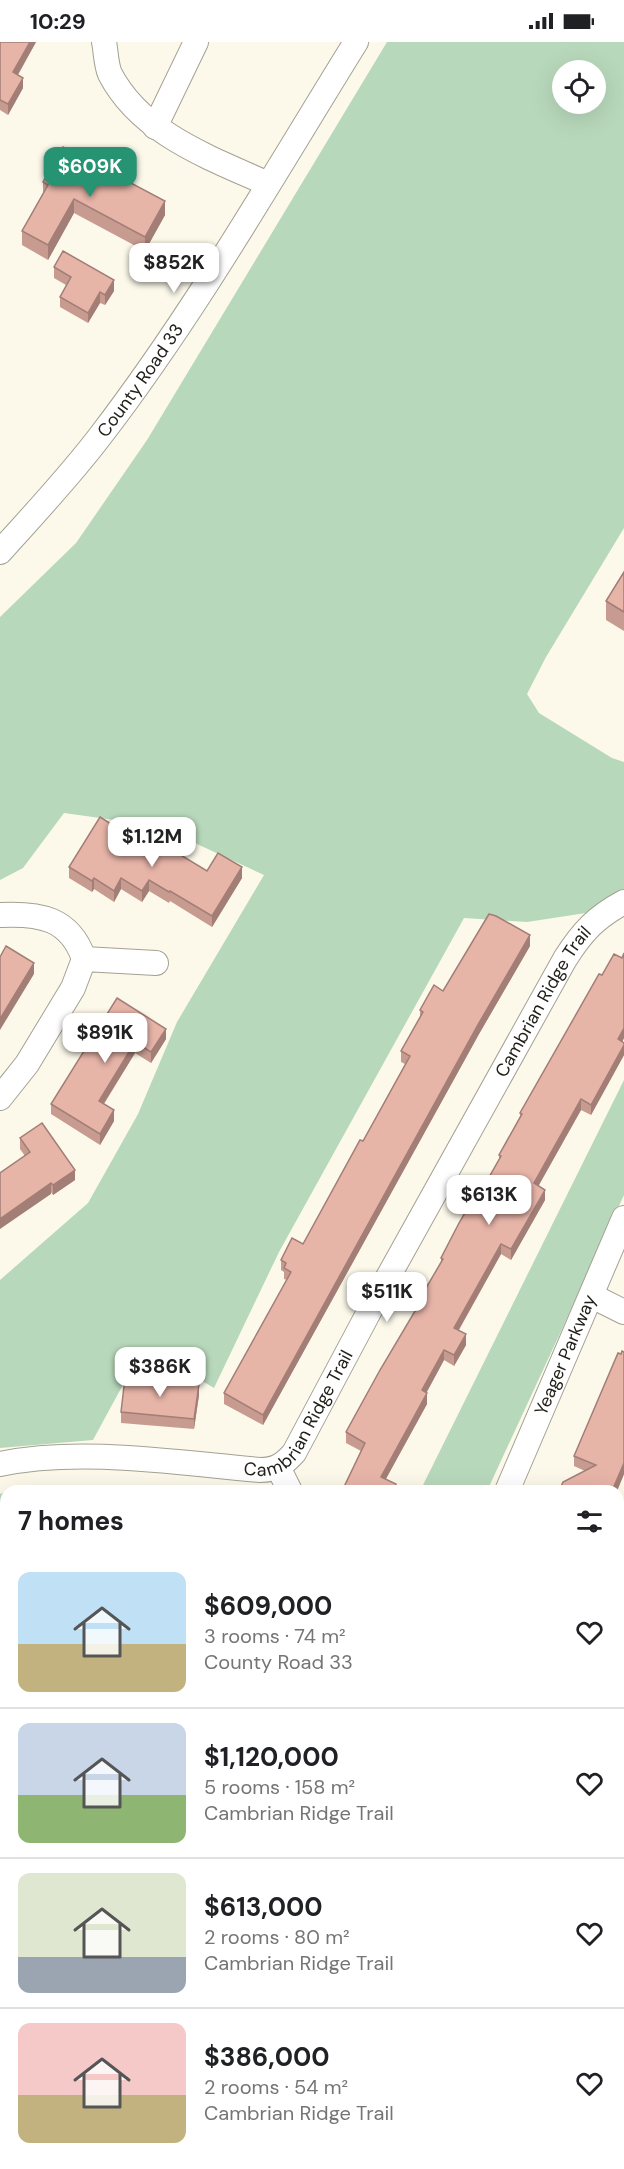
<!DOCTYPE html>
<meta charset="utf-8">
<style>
body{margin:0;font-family:"DM Sans",sans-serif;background:#f2f2f2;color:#202124;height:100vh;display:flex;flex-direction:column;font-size:22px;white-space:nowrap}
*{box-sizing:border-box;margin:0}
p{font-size:20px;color:#757577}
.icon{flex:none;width:33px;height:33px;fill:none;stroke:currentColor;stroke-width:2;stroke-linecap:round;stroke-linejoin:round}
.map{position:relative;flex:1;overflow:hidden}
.panel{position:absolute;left:0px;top:1443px;width:624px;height:684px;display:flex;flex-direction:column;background:#fff;border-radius:18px 18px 0 0;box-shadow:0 6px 24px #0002}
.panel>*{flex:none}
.buttons{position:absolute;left:552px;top:18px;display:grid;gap:12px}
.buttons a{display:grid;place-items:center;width:54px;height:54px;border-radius:50%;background:#fff;box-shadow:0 6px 24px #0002;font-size:30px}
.price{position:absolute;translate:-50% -51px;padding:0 14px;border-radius:12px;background:#fff;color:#222;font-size:20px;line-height:39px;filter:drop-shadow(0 2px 3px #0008)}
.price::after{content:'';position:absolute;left:50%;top:36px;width:18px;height:14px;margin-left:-9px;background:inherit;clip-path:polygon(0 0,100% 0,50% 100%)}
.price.active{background:#269373;color:#fff}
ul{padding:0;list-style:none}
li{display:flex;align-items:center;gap:18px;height:150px;padding:0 18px}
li+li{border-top:2px solid #e0e0e0}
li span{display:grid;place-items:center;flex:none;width:168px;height:120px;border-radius:12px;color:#555}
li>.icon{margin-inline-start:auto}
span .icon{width:72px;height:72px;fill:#fffc;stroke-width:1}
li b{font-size:26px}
h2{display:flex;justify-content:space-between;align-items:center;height:72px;padding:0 18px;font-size:26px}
.status{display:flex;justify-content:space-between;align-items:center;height:42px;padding:0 30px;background:#fff;direction:ltr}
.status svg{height:16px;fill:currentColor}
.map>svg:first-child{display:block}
.green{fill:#b8d8bb;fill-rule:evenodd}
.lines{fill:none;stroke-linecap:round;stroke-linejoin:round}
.minor-casing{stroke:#a4a194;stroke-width:26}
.minor{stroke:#fff;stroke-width:24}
.wall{fill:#c79b90}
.shaded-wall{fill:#a27e76}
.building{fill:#e7b4a8;stroke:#a27e76;stroke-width:1.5}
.labels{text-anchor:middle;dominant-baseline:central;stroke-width:4.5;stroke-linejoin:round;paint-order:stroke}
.street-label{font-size:18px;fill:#22211c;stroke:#fff}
</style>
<div class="status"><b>10:29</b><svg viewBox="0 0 49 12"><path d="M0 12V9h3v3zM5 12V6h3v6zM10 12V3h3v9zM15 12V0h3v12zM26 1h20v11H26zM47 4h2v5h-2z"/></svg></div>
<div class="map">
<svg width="624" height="2127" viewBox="0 0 624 2127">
<rect width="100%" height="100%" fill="#fcf9eb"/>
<!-- green -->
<g class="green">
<path d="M 387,0 L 624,0 L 624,486 L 546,615 L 527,652 L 539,671 L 612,716 L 624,720 L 624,847 L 618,849 L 586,871 L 527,880 L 464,876 L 279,1210 L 214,1346 L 163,1316 L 125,1339 L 93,1398 L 0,1406 L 0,1238 L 88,1161 L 138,1072 L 177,980 L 264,833 L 158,784 L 64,771 L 23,826 L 0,838 L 0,575 L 76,501 L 147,398 ZM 562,28 L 596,28 L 596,62 L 562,62 Z"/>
<polygon points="624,1038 624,1153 487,1449 420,1449"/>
<polygon points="5,1450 6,1638 0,1639 0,1452"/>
<polygon points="624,1484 624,1756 618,1750 618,1495"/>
<polygon points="6,1848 6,2121 363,2121 367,2127 0,2127 0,1858"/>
<polygon points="624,2043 624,2127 568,2127 574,2121 618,2121 618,2055"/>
</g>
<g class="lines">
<defs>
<g id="minor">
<path d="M 104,0 C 106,10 106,23 110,32 C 141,92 211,116 268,142"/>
<polyline points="155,85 196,0"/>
<path id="s1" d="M 0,510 C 35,471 70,434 101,393 C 196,269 274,132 356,0"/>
<path d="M 0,873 C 40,871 70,876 84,917"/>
<polyline points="0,1056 27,1022 73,946 84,917 156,921"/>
<polyline points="592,1254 624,1270"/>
<path id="s2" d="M 0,1422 C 80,1405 178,1421 260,1428 C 276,1428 283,1423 294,1411 L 378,1253 L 565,917 C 582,890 596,875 624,860"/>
<polyline points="278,1425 290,1449"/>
<path id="s3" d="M 507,1449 L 624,1176"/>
<polyline points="0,1794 6,1791"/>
</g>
</defs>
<!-- minor casing -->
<use href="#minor" class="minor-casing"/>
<!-- minor -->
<use href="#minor" class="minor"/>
</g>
<!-- wall -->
<g class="wall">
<polygon points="0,0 36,0 18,33 23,46 8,73 0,68"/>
<polygon points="43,140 165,173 145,209 74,171 48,218 22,203 22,189 43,151"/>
<polygon points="54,225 114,249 105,263 100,261 88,281 60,265 60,255 66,243 54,236"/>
<polygon points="624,530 624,589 606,578 606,559"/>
<polygon points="160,813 207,829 242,836 212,885 170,859 169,861 149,849 142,860 121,847 114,860 94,847 92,850 69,836 69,825"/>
<polygon points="530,904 479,992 263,1383 224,1362 224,1351 287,1238 284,1237 284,1230 281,1228 281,1218 303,1202 363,1099 405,1022 401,1020 401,1009 420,975 420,968"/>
<polygon points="624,911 624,996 622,1000 624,1001 624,1013 591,1073 581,1068 538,1144 545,1158 511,1218 501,1212 459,1288 466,1303 454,1324 444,1318 426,1351 427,1362 385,1438 396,1449 342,1449 361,1409 346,1401 346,1390 419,1262 419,1258 441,1221 441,1216 476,1158 499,1117 499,1113 520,1074 520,1071 602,933 622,916"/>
<polygon points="117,956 166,997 151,1021 135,1011 104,1062 114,1079 100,1103 51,1072 51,1062"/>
<polygon points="20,1096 75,1138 53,1153 20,1107"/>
<polygon points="624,1310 624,1432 617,1449 559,1449 585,1429 574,1424 574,1414 621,1312"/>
<polygon points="199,1353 194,1387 121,1381 121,1370"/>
<polygon points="441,2121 501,2121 499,2127 449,2127 441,2125"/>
</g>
<!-- shaded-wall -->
<g class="shaded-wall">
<polygon points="30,0 36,0 13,41 13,30"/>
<polygon points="23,36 23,46 8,73 8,62"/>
<polygon points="74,157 74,171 48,218 48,203"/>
<polygon points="165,159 165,173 145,209 145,195"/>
<polygon points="114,238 114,249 105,263 105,253"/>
<polygon points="100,250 100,261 88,281 88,271"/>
<polygon points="242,825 242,836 212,885 212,874"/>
<polygon points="94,836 94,847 92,850 92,839"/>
<polygon points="121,836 121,847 114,860 114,849"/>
<polygon points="149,838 149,849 142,860 142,849"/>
<polygon points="530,893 530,904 479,992 263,1383 263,1373 479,981"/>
<polygon points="34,921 34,932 0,988 0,977"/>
<polygon points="624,986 624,996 618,1008 618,997"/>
<polygon points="166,987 166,997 151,1021 151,1010"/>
<polygon points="135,1000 135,1011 99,1069 99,1059"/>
<polygon points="624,1003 624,1013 591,1073 591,1063"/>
<polygon points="581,1057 581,1068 534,1152 534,1141"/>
<polygon points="114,1068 114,1079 100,1103 100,1092"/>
<polygon points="75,1128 75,1138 53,1153 53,1143"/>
<polygon points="51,1141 51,1152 0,1187 0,1177"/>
<polygon points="545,1148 545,1158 511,1218 511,1207"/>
<polygon points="501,1202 501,1212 454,1296 454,1286"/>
<polygon points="466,1292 466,1303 454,1324 454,1313"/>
<polygon points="444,1308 444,1318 422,1359 422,1348"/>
<polygon points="199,1342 199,1353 194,1387 194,1377"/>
<polygon points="427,1351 427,1362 381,1446 381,1435"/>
<polygon points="624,1421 624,1432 617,1449 612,1449"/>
<polygon points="6,1675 6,1686 0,1687 0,1676"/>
<polygon points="499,2121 501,2121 499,2127 497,2127"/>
</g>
<!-- building -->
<g class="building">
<polygon points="0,0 30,0 13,30 23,36 8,62 0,58"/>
<polygon points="63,105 165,159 145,195 74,157 48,203 22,189 48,143 43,140"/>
<polygon points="63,209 114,238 105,253 100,250 88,271 60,255 71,235 54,225"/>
<polygon points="624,530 624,570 606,559"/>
<polygon points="100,775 160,813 166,804 207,829 218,811 242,825 212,874 170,849 169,850 149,838 142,849 121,836 114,849 94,836 92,839 69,825"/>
<polygon points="489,872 496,874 530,893 479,981 263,1373 224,1351 291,1230 284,1226 286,1221 281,1218 292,1196 303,1202 360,1098 363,1099 410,1014 401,1009 423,970 420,968 434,943 443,949"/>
<polygon points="6,904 34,921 0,977 0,915"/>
<polygon points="624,911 624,986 618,997 624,1001 624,1003 591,1063 581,1057 534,1141 545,1148 511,1207 501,1202 454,1286 466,1292 454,1313 444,1308 422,1348 427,1351 381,1435 396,1442 393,1449 342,1449 365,1401 346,1390 380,1328 421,1259 419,1258 443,1217 441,1216 459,1181 473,1157 476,1158 501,1114 499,1113 522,1072 520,1071 599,932 602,933 614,912 622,916"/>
<polygon points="117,956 166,987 151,1010 135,1000 99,1059 114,1068 100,1092 51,1062"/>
<polygon points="42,1081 75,1128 53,1143 51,1141 0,1177 0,1131 30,1110 20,1096"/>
<polygon points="622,1309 624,1310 624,1421 612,1449 559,1449 563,1440 596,1423 574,1414 618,1311 621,1312"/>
<polygon points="125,1336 199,1342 194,1377 121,1370"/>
<polygon points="22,1444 88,1449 21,1449"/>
<polygon points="6,1644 6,1675 0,1676 0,1646"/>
<polygon points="460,2121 499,2121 497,2127 480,2127"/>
</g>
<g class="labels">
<!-- street labels -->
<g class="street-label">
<text stroke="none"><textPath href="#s1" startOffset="222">County Road 33</textPath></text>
<text stroke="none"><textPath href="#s2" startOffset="816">Cambrian Ridge Trail</textPath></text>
<text stroke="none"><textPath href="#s3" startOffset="148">Yeager Parkway</textPath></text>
<text stroke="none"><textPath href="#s2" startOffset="330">Cambrian Ridge Trail</textPath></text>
</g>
</g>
</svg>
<div class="buttons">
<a><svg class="icon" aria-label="locate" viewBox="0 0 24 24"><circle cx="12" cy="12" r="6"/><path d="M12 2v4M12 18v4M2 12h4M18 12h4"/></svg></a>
</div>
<b class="price active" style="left:90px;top:156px">$609K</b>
<b class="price" style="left:174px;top:252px">$852K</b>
<b class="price" style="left:152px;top:826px">$1.12M</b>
<b class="price" style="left:105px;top:1022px">$891K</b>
<b class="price" style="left:489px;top:1184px">$613K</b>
<b class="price" style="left:387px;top:1281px">$511K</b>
<b class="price" style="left:160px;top:1356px">$386K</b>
<section class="panel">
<h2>7 homes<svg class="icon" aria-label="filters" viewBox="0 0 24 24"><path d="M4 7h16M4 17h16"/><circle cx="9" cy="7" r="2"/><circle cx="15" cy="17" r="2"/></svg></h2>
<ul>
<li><span style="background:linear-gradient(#bfe0f5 60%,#c2b280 0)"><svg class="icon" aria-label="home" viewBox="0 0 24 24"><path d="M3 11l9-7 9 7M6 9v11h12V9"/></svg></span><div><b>$609,000</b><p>3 rooms · 74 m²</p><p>County Road 33</p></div><svg class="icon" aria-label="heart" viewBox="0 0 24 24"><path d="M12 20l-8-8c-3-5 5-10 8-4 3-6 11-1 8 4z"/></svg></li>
<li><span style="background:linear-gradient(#c9d6e8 60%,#8fb573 0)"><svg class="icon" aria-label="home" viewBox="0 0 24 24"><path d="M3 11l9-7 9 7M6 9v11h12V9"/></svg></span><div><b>$1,120,000</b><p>5 rooms · 158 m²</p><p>Cambrian Ridge Trail</p></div><svg class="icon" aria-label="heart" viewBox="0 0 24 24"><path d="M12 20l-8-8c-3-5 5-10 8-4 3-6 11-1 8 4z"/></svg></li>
<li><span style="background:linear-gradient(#dfe7d0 70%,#9aa5b1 0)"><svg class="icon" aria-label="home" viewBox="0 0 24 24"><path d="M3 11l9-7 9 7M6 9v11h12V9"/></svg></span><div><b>$613,000</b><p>2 rooms · 80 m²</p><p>Cambrian Ridge Trail</p></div><svg class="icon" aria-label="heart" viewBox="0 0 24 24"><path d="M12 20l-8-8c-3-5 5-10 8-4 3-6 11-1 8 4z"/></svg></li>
<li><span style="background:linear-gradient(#f6c9c9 60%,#c2b280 0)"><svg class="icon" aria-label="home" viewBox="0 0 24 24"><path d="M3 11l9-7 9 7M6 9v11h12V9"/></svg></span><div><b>$386,000</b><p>2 rooms · 54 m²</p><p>Cambrian Ridge Trail</p></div><svg class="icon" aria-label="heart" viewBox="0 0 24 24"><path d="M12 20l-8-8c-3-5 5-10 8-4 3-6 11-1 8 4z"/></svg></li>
</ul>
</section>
</div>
